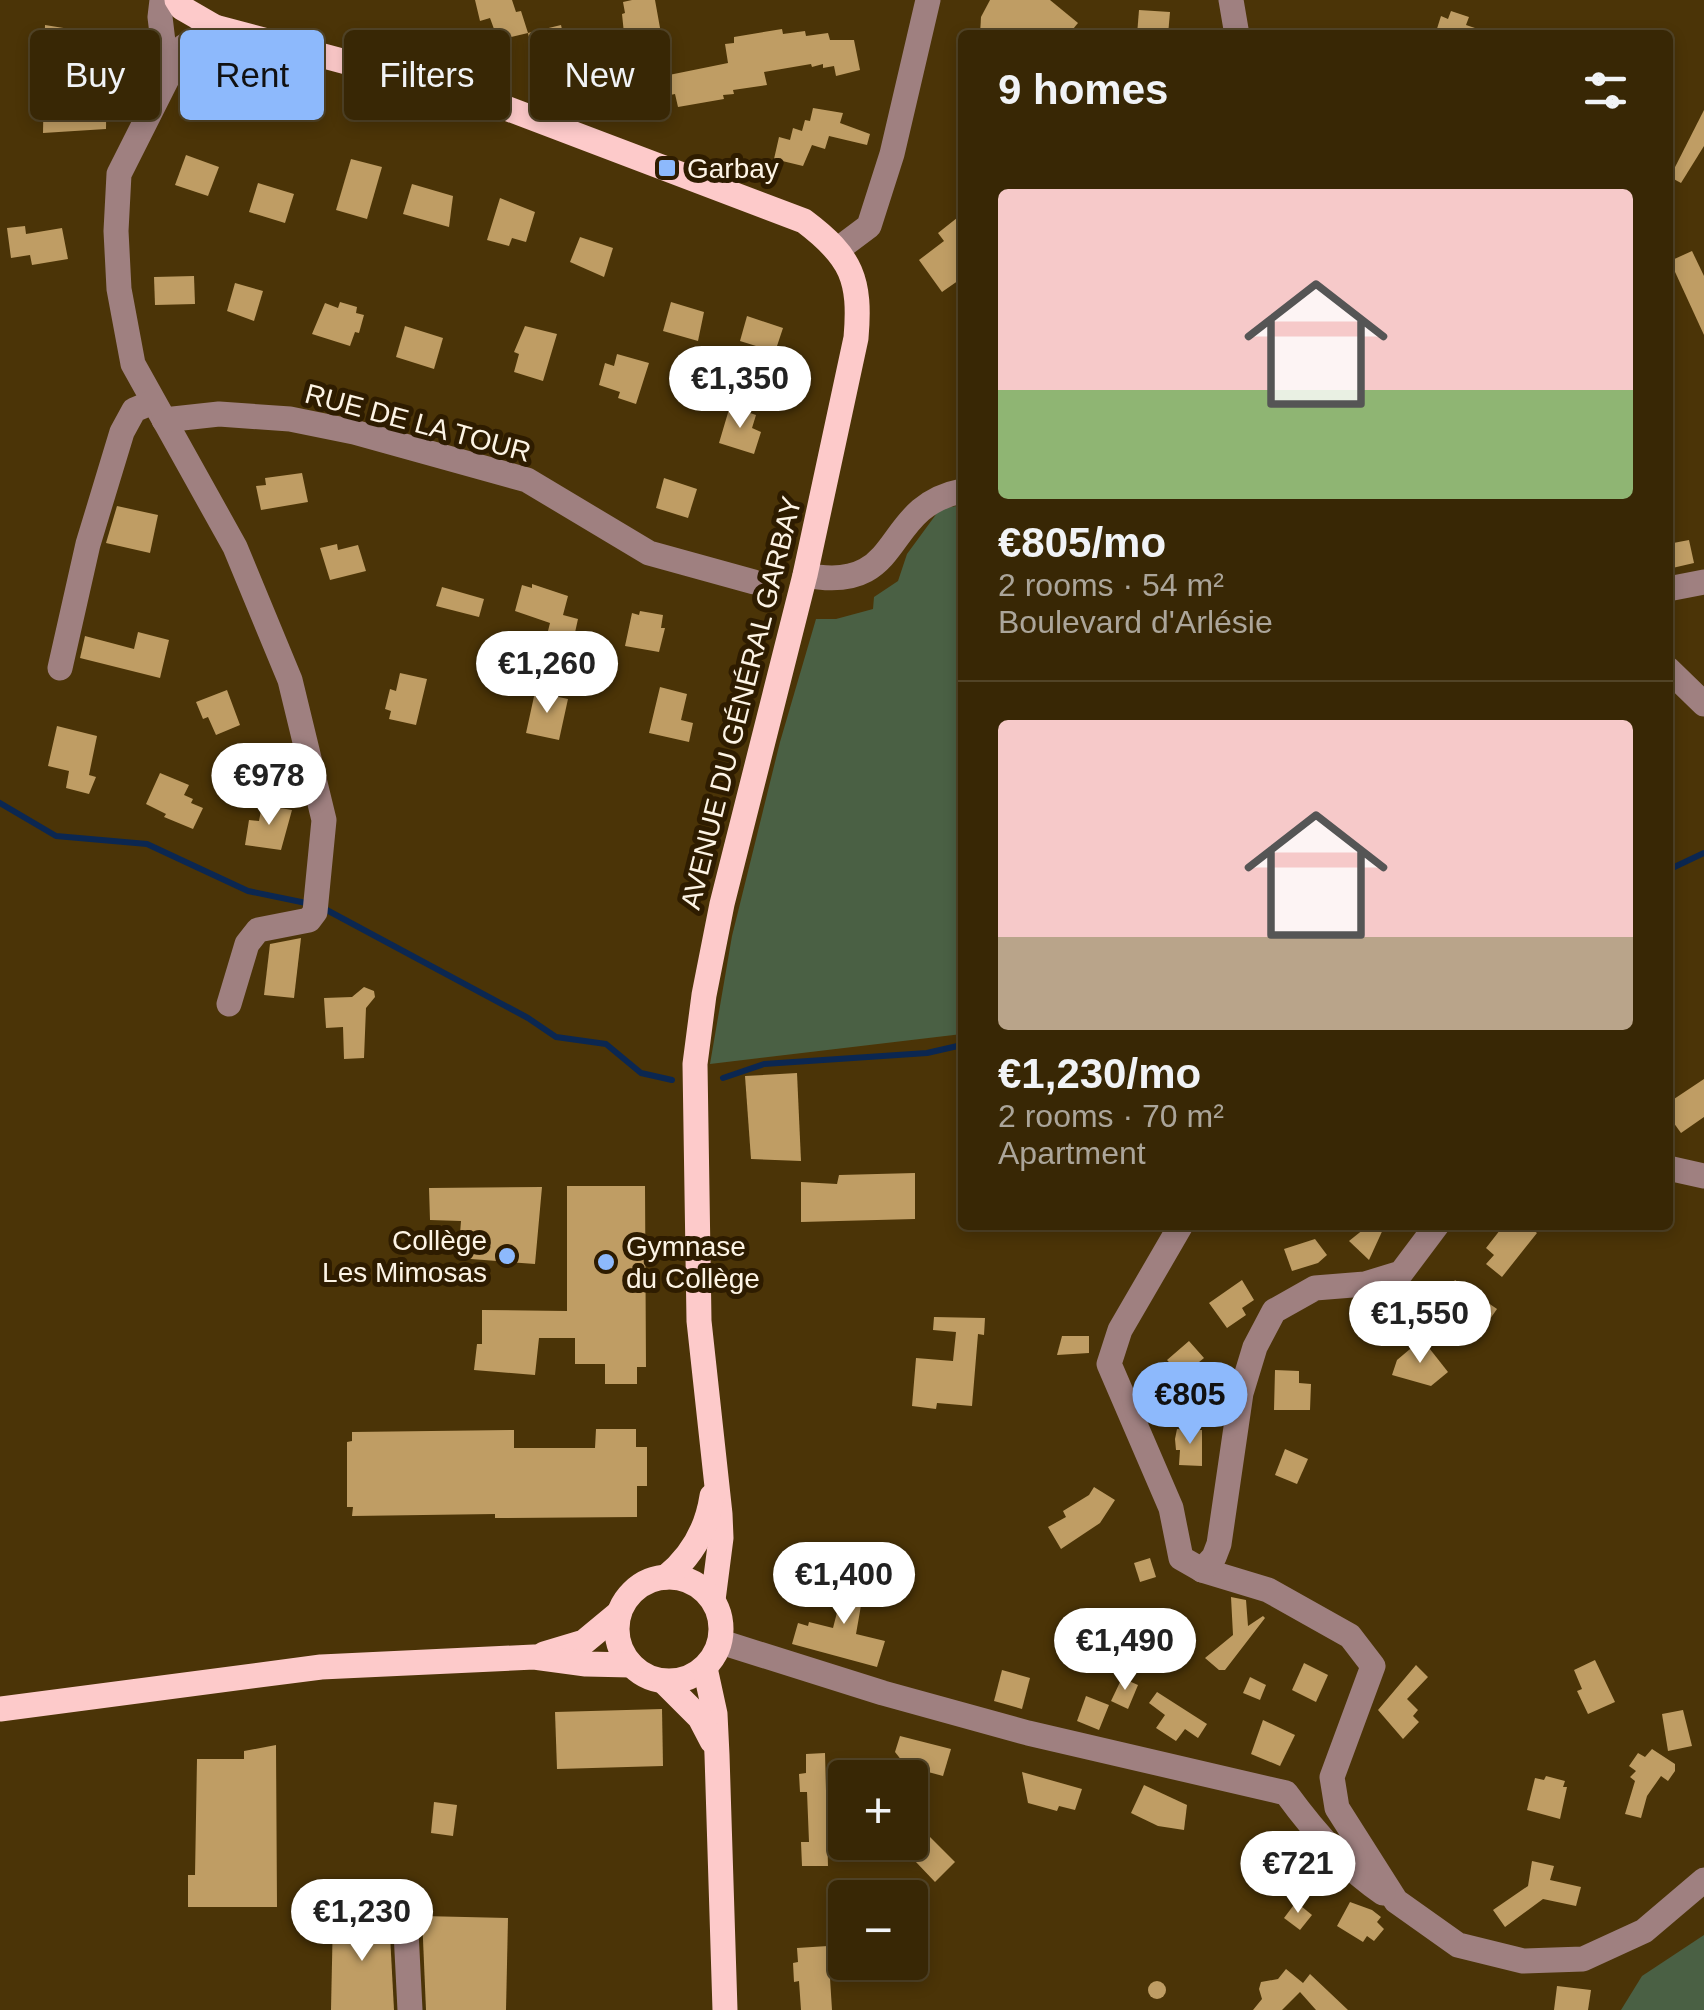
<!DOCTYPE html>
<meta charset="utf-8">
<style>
body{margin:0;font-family:Arial,sans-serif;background:#433313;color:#f1f3f6;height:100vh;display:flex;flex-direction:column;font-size:38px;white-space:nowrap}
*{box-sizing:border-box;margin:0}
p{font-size:32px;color:#aba59a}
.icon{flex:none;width:55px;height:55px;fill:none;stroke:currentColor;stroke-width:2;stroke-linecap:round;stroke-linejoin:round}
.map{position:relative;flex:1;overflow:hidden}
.sheet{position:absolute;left:958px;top:30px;width:715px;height:1200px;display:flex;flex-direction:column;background:#382705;border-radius:10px;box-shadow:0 5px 15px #0003,0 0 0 2px #524427}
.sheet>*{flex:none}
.guide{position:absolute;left:30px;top:30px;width:778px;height:90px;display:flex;gap:20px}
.fabs{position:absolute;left:828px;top:1760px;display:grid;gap:20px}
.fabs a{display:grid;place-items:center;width:100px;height:100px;border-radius:10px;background:#382705;box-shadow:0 5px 15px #0003,0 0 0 2px #524427;font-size:50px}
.price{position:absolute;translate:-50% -85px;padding:0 22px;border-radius:35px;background:#fff;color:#222;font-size:32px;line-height:65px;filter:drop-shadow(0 2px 5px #0008)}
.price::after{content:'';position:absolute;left:50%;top:60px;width:30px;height:22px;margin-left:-15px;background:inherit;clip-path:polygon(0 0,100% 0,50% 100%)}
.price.active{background:#8db9fc;color:#111}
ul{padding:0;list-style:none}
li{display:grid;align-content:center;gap:20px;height:530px;padding:0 40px}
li+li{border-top:2px solid #524427}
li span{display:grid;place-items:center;height:310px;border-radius:10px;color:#555}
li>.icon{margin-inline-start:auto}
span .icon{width:180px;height:180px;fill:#fffc;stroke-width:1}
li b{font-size:42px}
h2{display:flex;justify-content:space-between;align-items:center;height:120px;padding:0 40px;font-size:42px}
.pill{padding:0 35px;border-radius:10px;background:#382705;box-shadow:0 5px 15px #0003,0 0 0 2px #524427;font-size:35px;line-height:90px}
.pill.active{background:#8db9fc;color:#111}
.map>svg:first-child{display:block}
.green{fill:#4a6044}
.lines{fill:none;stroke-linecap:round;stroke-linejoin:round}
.stream{stroke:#0b2751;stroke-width:6}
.building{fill:#bf9d64}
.minor{stroke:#9f8080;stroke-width:25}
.major{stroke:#fdcaca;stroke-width:25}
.poi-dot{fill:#8db9fc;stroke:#2e1c00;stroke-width:4}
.labels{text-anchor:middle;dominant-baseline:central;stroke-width:10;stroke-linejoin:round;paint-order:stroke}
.poi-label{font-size:28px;fill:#fdf4e5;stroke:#2e1c00;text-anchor:start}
.street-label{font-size:28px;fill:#fdf4e5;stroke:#2e1c00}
</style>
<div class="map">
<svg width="1704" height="2010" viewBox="0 0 1704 2010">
<rect width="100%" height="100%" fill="#4b3407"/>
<!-- green -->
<g class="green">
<polygon points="962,505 962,1034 710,1064 732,936 780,742 816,619 836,619 873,609 874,597 898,581 907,554 940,509"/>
<polygon points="1704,1935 1704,2010 1621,2010 1642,1976"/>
</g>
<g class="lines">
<!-- stream -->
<g class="stream">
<polyline points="0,803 56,836 147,844 248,891 311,904"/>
<polyline points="1668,870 1704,853"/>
<polyline points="323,908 528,1018 556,1037 606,1044 641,1073 672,1080"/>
<polyline points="723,1078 764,1064 927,1053 962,1045"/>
</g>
</g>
<!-- building -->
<g class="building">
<polygon points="475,0 512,0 516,12 521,11 528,33 498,40 490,18 480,21"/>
<polygon points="632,0 655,0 662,39 657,41 664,76 728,63 725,44 734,43 734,37 782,29 783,34 805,31 806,36 828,33 830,40 854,40 860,70 836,76 834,66 823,68 823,64 812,67 811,64 764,72 767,85 733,90 734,94 723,95 724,99 678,107 675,94 650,99 648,89 630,92 622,14 625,13 623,2"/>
<polygon points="990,0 1050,0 1078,23 1068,35 980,35 981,17"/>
<polygon points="1139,10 1170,12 1168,35 1137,35"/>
<polygon points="1451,11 1469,17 1466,25 1487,32 1487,35 1435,35 1441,16 1448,19"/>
<polygon points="45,25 107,35 106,129 43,133"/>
<polygon points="561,25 566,47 583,42 588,64 556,72 552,50 554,50 533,55 528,33"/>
<polygon points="813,108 843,113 840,123 870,134 867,145 829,136 825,149 812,145 803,166 774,159 779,137 790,140 793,128 802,131 805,120 810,121"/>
<polygon points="1704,110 1704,146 1681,183 1670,177"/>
<polygon points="186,155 219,167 208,196 175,185"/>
<polygon points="351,159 382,167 367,219 336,210"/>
<polygon points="258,183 294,194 285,223 249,212"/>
<polygon points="412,184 453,196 449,227 403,214"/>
<polygon points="500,198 535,212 526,242 512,238 509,246 487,240"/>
<polygon points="962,214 962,278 942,292 919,260 944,241 938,233"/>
<polygon points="25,226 26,234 62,228 68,259 32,265 30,255 11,258 7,228"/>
<polygon points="580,237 613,248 604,277 570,262"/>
<polygon points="1692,251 1704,276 1704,335 1670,261"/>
<polygon points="194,276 195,304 155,305 154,277"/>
<polygon points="235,283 263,291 254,321 227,311"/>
<polygon points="340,302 357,307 356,313 364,315 359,333 355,332 350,346 312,334 325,303 338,308"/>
<polygon points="671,302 704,312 698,341 663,331"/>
<polygon points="747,316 783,328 775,352 740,341"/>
<polygon points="405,326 443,338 434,369 396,357"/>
<polygon points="525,326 557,334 543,381 514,372 519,354 514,352"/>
<polygon points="617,354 649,363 636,404 618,398 620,392 599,385 605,363 614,366"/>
<polygon points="730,406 756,415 752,428 761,432 754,454 719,443"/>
<polygon points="302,473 308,502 261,510 256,486 266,485 265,478"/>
<polygon points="664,478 697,489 688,518 656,508"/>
<polygon points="117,506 158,515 150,553 106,543"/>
<polygon points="1689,540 1694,563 1668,569 1668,544"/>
<polygon points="337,544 338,550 358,545 366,571 330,580 320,548"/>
<polygon points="532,584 568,596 563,615 578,619 574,637 548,631 550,623 515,611 522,585 532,588"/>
<polygon points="442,587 484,599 479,617 436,606"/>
<polygon points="640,611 663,615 661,628 665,628 659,652 625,646 632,613 639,615"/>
<polygon points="138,632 169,640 160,678 80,658 85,636 134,649"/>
<polygon points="400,673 427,679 416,725 389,719 391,711 385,709 390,689 396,691"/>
<polygon points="660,687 687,694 681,720 693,723 689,742 649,733"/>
<polygon points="227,690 240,725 216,735 208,717 203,719 196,702"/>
<polygon points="535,692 568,699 559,740 526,733"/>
<polygon points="57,726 97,736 89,775 96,777 89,794 66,788 69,771 48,766"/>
<polygon points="160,773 189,785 184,795 193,799 191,803 203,808 193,829 164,817 166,814 146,804"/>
<polygon points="262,805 292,810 281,850 245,845 249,820 259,821"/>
<polygon points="301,938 294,998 264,995 270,944"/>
<polygon points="364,987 374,991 375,997 366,1008 364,1058 344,1059 343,1027 326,1028 324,998 352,997"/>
<polygon points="797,1073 801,1161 751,1159 745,1076"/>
<polygon points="1704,1079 1704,1117 1681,1133 1668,1115 1668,1103"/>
<polygon points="915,1173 915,1219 801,1222 801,1182 837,1184 839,1175"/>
<polygon points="567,1186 645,1186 646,1367 637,1367 637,1384 605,1384 605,1364 575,1364 575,1338 539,1338 535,1375 474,1370 477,1344 482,1344 482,1310 567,1311"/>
<polygon points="542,1187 535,1264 458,1258 461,1221 430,1220 429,1188"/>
<polygon points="1369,1225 1385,1225 1369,1260 1349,1241"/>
<polygon points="1504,1225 1527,1225 1537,1233 1502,1277 1486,1264 1494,1255 1486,1248"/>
<polygon points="1315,1239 1327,1255 1318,1263 1292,1271 1284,1249"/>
<polygon points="1242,1280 1254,1300 1242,1308 1246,1315 1227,1328 1209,1303"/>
<polygon points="1455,1280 1497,1309 1478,1336 1442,1313 1440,1301"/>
<polygon points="934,1317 985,1318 984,1335 978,1334 972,1406 937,1403 936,1409 912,1406 916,1358 953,1361 956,1332 933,1330"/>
<polygon points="1062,1336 1089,1336 1089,1353 1057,1355"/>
<polygon points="1422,1339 1448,1372 1431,1386 1392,1375 1397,1360"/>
<polygon points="1189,1341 1204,1358 1188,1371 1185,1367 1178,1372 1167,1360"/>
<polygon points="1275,1370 1299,1371 1299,1383 1311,1384 1310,1410 1274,1410"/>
<polygon points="596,1429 636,1429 636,1447 647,1447 647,1486 637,1486 637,1517 495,1518 495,1514 352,1516 353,1507 347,1507 347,1442 352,1441 352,1432 514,1430 514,1448 595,1448"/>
<polygon points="1177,1429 1202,1430 1202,1466 1179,1465 1180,1450 1176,1450 1175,1439"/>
<polygon points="1285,1449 1308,1459 1297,1484 1275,1475"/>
<polygon points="1094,1487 1115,1500 1100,1523 1061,1549 1048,1527 1066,1517 1063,1511 1089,1495"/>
<polygon points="1150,1558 1156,1577 1140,1582 1134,1563"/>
<polygon points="850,1570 873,1578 867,1595 863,1594 856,1634 885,1641 877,1667 792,1644 798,1623 808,1626 809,1622 833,1628 841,1597 836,1595 841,1578 847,1580"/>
<polygon points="1231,1597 1246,1600 1248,1626 1263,1616 1265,1618 1225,1670 1219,1670 1205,1658 1233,1635"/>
<polygon points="1595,1660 1615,1702 1588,1714 1577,1691 1582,1689 1574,1670"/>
<polygon points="1304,1663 1328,1675 1316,1702 1292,1690"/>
<polygon points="1416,1665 1428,1677 1407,1699 1418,1710 1413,1716 1419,1722 1403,1739 1378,1710"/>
<polygon points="1002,1670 1030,1678 1022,1709 994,1701"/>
<polygon points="1250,1677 1266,1685 1260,1700 1243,1693"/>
<polygon points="1122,1678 1138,1685 1128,1709 1111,1701"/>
<polygon points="1157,1692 1207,1724 1198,1738 1185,1729 1176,1741 1156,1728 1165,1715 1149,1703"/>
<polygon points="1086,1696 1109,1705 1099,1730 1077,1721"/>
<polygon points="662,1709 663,1766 557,1769 555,1712"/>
<polygon points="1683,1710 1692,1746 1668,1751 1662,1714"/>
<polygon points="1263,1720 1295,1735 1280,1766 1251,1754"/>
<polygon points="900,1736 951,1749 943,1776 906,1766 895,1752"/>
<polygon points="276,1745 277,1907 188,1907 188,1875 195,1875 197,1759 244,1759 244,1751"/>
<polygon points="1652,1749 1675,1764 1675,1771 1668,1781 1661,1776 1647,1796 1641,1818 1625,1814 1635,1781 1630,1777 1636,1771 1629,1766 1638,1753 1645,1757"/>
<polygon points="825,1753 828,1866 802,1866 801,1842 809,1842 807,1792 800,1792 799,1774 806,1773 806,1754"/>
<polygon points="1022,1772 1082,1789 1075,1810 1059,1806 1057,1811 1028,1803"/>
<polygon points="1546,1776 1565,1781 1563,1787 1567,1787 1560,1819 1527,1810 1535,1778 1544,1780"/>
<polygon points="1144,1785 1187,1805 1184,1830 1158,1826 1131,1813"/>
<polygon points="434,1802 457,1805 453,1836 431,1833"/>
<polygon points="910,1831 924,1845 930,1837 955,1862 935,1882 897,1842 910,1842"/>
<polygon points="1292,1849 1315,1859 1304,1884 1281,1874"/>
<polygon points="1532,1861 1554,1866 1550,1880 1581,1887 1576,1906 1543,1899 1505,1927 1493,1910 1528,1886"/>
<polygon points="1296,1902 1312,1915 1300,1930 1284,1918"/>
<polygon points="1350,1902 1372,1910 1381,1917 1377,1922 1384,1929 1374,1941 1367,1936 1363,1942 1337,1926"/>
<polygon points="333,1915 389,1916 394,2010 331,2010"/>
<polygon points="422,1916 508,1918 506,2010 426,2010"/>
<polygon points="828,1946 832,2010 801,2010 799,1981 794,1982 793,1963 798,1962 797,1948"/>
<polygon points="1286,1969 1303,1983 1310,1974 1348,2010 1316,2010 1300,1992 1282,2010 1253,2010 1262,1999 1259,1989 1261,1982 1278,1979"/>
<circle cx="1157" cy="1990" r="9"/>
<polygon points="1557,1986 1591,1990 1588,2010 1554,2010"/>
</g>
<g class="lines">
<!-- minor -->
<g class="minor">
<polyline points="162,0 160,17 167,75"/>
<polyline points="1231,0 1237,35"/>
<polyline points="215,27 183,47 119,174 116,231 119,289 133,364 235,547 290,680 324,820 315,912 309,920 258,930 247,944 229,1004"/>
<polyline points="837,250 869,226 892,154 928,0"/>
<polyline points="164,420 219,414 290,419 354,432 527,480 649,553 754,582"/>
<path d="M 805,575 C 907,595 879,507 962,491"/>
<polyline points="1668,589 1704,582"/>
<polyline points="60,668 88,544 122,432 134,410 153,402"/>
<polyline points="1668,669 1704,704"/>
<polyline points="1668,1168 1704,1176"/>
<polyline points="1181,1225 1120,1330 1109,1364 1171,1508 1181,1558 1202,1570 1268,1590 1350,1636 1373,1666 1332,1777 1337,1808 1396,1901 1458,1945 1523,1961 1583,1959 1644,1931 1704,1880"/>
<polyline points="1202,1570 1214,1557 1219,1544 1241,1393 1255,1347 1274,1311 1315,1288 1365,1284 1401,1273 1437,1225"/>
<path d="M 721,1642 L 883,1693 L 1028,1733 L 1286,1793 C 1313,1830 1345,1868 1383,1893"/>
<polyline points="404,1892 410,2010"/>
</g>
<!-- major -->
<g class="major">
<path d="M 177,0 L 182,8 L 215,27 L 477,97 L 804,221 C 852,257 861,280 856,338 L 805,575 L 722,904 L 704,995 L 695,1064 L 699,1321 L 720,1514 L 721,1538 L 713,1600"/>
<circle cx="669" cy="1629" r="52"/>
<path d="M 666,1577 C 692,1556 707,1529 712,1496"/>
<polyline points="544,1654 584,1642 619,1613"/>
<polyline points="705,1668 715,1714 717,1755 725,2010"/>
<polyline points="664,1682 700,1718 712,1741"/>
<polyline points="0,1709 321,1667 534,1657 586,1664 631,1665"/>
</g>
</g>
<!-- markers -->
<g class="poi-dot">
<rect x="657" y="158" width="20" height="20" rx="5"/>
<circle cx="507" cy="1256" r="10"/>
<circle cx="606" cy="1262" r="10"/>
</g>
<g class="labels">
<!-- poi labels -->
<g class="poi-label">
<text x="687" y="168">Garbay</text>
<text x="487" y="1240" text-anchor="end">Collège<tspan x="487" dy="32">Les Mimosas</tspan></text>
<text x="626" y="1246">Gymnase<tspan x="626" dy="32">du Collège</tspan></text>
</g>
<!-- street labels -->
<g class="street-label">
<text transform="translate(418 423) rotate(15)">RUE DE LA TOUR</text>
<text transform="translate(741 703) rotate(-76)">AVENUE DU GÉNÉRAL GARBAY</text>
</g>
</g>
</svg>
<div class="fabs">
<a>+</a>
<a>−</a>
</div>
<b class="price" style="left:740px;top:431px">€1,350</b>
<b class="price" style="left:547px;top:716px">€1,260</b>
<b class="price" style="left:269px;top:828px">€978</b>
<b class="price" style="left:1420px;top:1366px">€1,550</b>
<b class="price active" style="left:1190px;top:1447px">€805</b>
<b class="price" style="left:844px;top:1627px">€1,400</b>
<b class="price" style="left:1125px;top:1693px">€1,490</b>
<b class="price" style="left:1298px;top:1916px">€721</b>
<b class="price" style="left:362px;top:1964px">€1,230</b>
<div class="guide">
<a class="pill">Buy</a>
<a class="pill active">Rent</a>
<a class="pill">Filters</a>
<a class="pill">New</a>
</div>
<section class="sheet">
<h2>9 homes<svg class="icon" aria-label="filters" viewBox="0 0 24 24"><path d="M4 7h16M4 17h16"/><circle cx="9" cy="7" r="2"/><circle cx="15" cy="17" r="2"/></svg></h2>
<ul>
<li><span style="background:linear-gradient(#f6c9c9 65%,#8fb573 0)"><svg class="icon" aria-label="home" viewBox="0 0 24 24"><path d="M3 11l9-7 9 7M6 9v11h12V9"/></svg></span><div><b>€805/mo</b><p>2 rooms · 54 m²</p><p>Boulevard d'Arlésie</p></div></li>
<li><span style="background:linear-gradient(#f6c9c9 70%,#b9a48a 0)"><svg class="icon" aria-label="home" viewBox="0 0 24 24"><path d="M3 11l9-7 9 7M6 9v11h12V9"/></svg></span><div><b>€1,230/mo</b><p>2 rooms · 70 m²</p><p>Apartment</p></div></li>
</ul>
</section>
</div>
